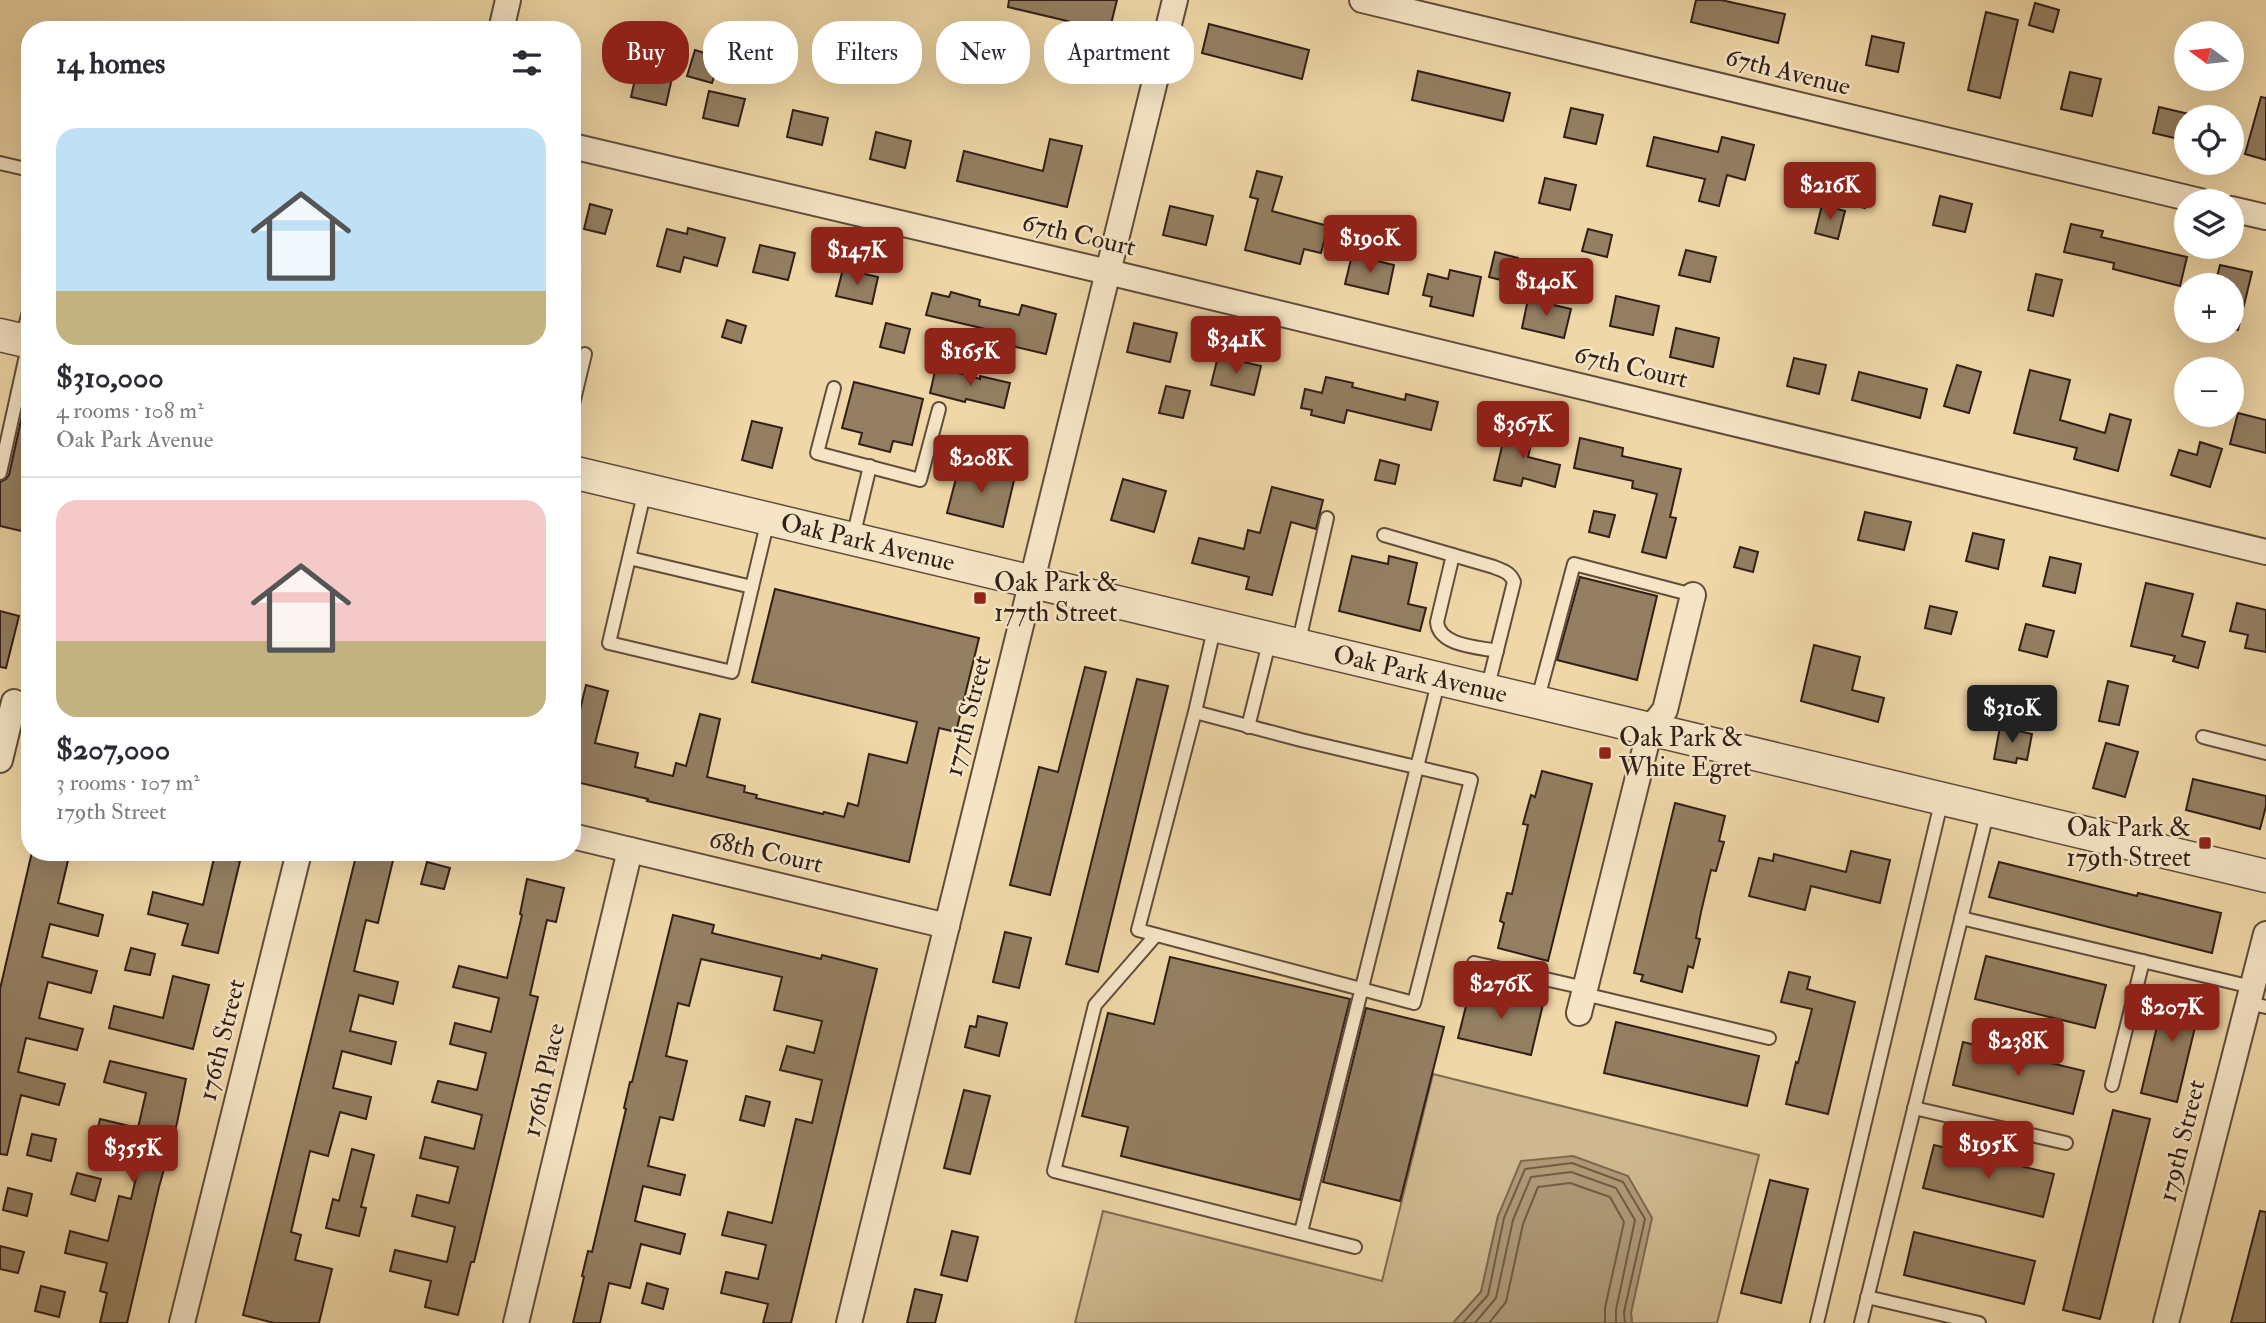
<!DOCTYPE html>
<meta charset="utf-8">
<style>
body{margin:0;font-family:"IM FELL Double Pica",serif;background:#f2f2f3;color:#2b2b33;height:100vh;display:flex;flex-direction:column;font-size:26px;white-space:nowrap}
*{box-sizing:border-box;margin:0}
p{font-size:23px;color:#7c7c81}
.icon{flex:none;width:38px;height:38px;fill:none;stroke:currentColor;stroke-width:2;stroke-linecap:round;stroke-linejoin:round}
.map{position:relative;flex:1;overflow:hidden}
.details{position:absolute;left:21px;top:21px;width:560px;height:840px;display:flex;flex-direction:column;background:#fff;border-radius:28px;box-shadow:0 7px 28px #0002}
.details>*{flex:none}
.guide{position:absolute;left:602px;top:21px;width:665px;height:63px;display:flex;gap:14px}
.needle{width:46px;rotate:285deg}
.tools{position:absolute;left:2174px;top:21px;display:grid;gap:14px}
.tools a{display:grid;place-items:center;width:70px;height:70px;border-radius:50%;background:#fff;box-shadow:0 7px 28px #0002;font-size:35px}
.price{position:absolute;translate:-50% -60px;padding:0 16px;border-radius:7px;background:#8f2418;color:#fff;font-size:23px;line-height:46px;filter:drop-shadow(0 2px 4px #0008)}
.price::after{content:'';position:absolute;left:50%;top:42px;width:21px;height:16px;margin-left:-10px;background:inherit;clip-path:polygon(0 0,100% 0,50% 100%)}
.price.selected{background:#222;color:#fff}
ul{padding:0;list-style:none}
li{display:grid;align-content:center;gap:14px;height:371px;padding:0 35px}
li+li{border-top:2px solid #e1e1e2}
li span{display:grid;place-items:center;height:217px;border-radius:21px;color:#555}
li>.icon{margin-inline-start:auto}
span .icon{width:126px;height:126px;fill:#fffc;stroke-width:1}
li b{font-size:30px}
h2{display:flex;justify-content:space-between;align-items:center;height:84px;padding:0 35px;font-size:30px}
.tag{padding:0 24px;border-radius:28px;background:#fff;box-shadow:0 7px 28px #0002;font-size:24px;line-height:63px}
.tag.selected{background:#8f2418;color:#fff}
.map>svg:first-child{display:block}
.green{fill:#cfb88f;stroke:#806c54;stroke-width:2}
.water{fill:#ae9876;stroke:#7c6850;stroke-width:2}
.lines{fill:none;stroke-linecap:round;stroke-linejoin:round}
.shore{stroke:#705c47;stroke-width:2}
.building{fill:#947f62;stroke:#311f18;stroke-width:2}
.service-casing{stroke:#604d3c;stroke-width:16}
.minor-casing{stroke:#604d3c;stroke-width:28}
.tertiary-casing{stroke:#604d3c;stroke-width:35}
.service{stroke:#f5e5c6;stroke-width:12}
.minor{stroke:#f5e5c6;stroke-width:24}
.tertiary{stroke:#f5e5c6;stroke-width:32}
.poi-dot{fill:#8f2418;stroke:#f5e5c6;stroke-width:2.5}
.labels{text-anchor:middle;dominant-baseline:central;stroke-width:5;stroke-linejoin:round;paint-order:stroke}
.street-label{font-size:26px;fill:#311f18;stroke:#f5e5c6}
.poi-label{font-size:26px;fill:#311f18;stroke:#f5e5c6;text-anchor:start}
</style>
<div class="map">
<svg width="2266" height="1323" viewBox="0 0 2266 1323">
<rect width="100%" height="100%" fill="#efd7a7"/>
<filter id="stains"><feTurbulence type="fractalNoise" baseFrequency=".00286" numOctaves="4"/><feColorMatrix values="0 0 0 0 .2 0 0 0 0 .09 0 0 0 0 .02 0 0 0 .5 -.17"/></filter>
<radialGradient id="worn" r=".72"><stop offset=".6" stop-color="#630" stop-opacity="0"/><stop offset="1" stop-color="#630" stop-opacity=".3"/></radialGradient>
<!-- green -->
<polygon class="green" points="1433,1074 1759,1155 1717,1323 1632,1323 1631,1313 1498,1216 1481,1292 1453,1323 1075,1323 1103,1211 1382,1281"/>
<!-- water -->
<polygon class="water" points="1573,1156 1628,1176 1652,1218 1631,1313 1632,1323 1453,1323 1481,1292 1498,1216 1521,1161"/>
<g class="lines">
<!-- shore -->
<g class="shore">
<polyline points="1463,1323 1488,1295 1504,1218 1525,1169 1572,1163 1623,1182 1645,1219 1624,1312 1625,1323"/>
<polyline points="1475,1323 1496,1298 1513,1220 1531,1177 1571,1172 1616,1188 1635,1220 1616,1310 1616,1323"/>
<polyline points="1489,1323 1506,1302 1523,1224 1538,1187 1570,1183 1610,1197 1624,1222 1605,1308 1605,1323"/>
</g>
</g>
<!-- building -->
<g class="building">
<polygon points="1009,0 1117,0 1100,68 1070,61 1080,24 1008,7"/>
<polygon points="1696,0 1721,0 1785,14 1778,43 1691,22"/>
<polygon points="2035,3 2059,10 2053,32 2029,25"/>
<polygon points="1986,12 2018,20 2000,98 1968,90"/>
<polygon points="1209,24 1309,50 1302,79 1202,53"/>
<polygon points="957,31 984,38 976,69 949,62"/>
<polygon points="1872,36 1904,43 1898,72 1866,65"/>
<polygon points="695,50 720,58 712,83 687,76"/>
<polygon points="862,50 887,56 888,52 911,58 905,80 877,73 876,78 856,72"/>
<polygon points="637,70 672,78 666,105 631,97"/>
<polygon points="1418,71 1510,93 1503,121 1412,100"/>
<polygon points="2070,72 2101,79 2092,116 2061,109"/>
<polygon points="709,91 745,99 738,126 703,118"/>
<polygon points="2261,97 2266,98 2266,160 2245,154"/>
<polygon points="2159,107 2189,114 2189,117 2186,117 2183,140 2153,133"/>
<polygon points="1571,108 1603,115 1596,144 1564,137"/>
<polygon points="793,110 828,118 822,145 787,137"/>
<polygon points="876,132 911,141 905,168 870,159"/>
<polygon points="1654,137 1718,152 1722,137 1754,145 1745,180 1727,175 1719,206 1699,201 1705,179 1647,166"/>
<polygon points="1050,139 1082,146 1067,207 957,181 964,151 1043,171"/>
<polygon points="1257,171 1282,177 1272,211 1328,226 1321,253 1304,249 1300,264 1245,250 1258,199 1250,197"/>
<polygon points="1840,172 1872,179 1865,208 1833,200"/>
<polygon points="1545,178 1576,185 1570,210 1539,203"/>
<polygon points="1940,196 1972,204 1965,232 1933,225"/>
<polygon points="590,204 612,210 605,234 584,229"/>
<polygon points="1822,205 1845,211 1838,239 1815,233"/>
<polygon points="1170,206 1213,216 1206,245 1163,235"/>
<polygon points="2071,224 2103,231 2101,237 2187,257 2180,286 2113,269 2114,263 2064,252"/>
<polygon points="688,228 725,238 717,266 684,257 680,272 657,266 667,229 687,234"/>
<polygon points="1588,229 1612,235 1607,257 1582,251"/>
<polygon points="760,245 795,253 788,280 753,272"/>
<polygon points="1686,250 1716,257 1710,282 1679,275"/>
<polygon points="1495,252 1518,258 1513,283 1489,277"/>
<polygon points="1352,255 1394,265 1388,294 1345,284"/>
<polygon points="2220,265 2252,272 2238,330 2231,329 2231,285 2215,285"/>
<polygon points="843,269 878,277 872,304 836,296"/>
<polygon points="1450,270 1481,277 1473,316 1430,306 1432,297 1423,295 1428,274 1448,279"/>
<polygon points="2036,274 2062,280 2053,316 2028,310"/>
<polygon points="951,292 980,300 979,306 1019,315 1022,305 1056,314 1046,354 1012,346 1013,338 997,334 998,332 926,315 932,293 949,297"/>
<polygon points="1616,296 1659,306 1653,335 1610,326"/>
<polygon points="1528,299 1571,309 1564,338 1522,328"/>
<polygon points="727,320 746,326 741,343 722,337"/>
<polygon points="886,323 910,329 904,353 880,347"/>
<polygon points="1134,323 1177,333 1170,362 1127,352"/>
<polygon points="1676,328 1719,338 1713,367 1670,357"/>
<polygon points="1218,356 1261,366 1254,395 1211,385"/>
<polygon points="1794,358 1826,365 1819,394 1787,386"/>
<polygon points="1957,365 1981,372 1969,413 1944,406"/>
<polygon points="936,367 980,379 980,376 1010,383 1004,408 966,399 965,402 930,393"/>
<polygon points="2030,370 2070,380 2060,420 2105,433 2110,414 2131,420 2118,471 2074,459 2077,448 2014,433"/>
<polygon points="1859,372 1927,389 1920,418 1852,400"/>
<polygon points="1326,377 1353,383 1352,387 1405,400 1406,394 1438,402 1431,430 1347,410 1344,423 1311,415 1312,410 1301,408 1305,389 1322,393"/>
<polygon points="854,382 923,399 912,445 893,441 890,452 859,444 862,433 842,428"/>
<polygon points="1166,386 1190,391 1183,418 1159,413"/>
<polygon points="27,393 30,393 30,533 0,526 0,482 6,479 9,475"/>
<polygon points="2238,413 2266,420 2266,453 2230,444"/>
<polygon points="752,421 782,428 772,468 742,460"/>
<polygon points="1507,425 1534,432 1528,457 1560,465 1555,487 1523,478 1521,486 1494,480"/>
<polygon points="1580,438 1623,448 1622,456 1681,469 1670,517 1676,518 1666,558 1642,552 1657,494 1632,488 1633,481 1574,468"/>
<polygon points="2200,442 2222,449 2210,487 2171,475 2179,450 2197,455"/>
<polygon points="1380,460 1399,465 1395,484 1375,480"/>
<polygon points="960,463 1015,476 1003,527 947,513"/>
<polygon points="1123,479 1166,491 1154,532 1111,520"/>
<polygon points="1272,487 1323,500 1316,529 1291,522 1272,595 1246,589 1249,577 1192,563 1199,538 1244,549 1248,530 1260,533"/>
<polygon points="1594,511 1615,515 1609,537 1589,532"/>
<polygon points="1865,512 1911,522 1904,550 1858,540"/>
<polygon points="1973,533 2004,540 1998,569 1966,561"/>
<polygon points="1740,547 1758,552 1753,572 1734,567"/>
<polygon points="1352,556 1388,564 1389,556 1417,563 1408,604 1426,608 1420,631 1339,611"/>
<polygon points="2050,557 2081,564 2075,593 2043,586"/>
<polygon points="1580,577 1657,596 1637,680 1557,660"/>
<polygon points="2146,583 2193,594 2182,636 2205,642 2198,668 2173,661 2175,656 2131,646"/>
<polygon points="775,589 979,638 956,732 939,728 909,862 647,801 648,799 572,781 572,743 586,685 608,691 595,743 638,753 635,767 673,776 676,763 686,766 700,714 720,719 707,777 745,786 744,792 757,795 756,798 823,814 824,812 844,817 848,803 858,806 869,754 907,763 917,722 752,682"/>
<polygon points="2237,603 2266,610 2266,652 2245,648 2248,635 2230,631"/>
<polygon points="1930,606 1957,612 1951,634 1925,628"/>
<polygon points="0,611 19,616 6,668 0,667"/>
<polygon points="2026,624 2054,631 2047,657 2019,650"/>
<polygon points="1814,645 1860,657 1852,690 1884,698 1878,722 1801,701"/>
<polygon points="1085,667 1106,672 1050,895 1010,885 1039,767 1058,772"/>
<polygon points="1137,679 1168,686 1098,972 1066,964"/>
<polygon points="2108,681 2128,686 2119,725 2099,721"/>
<polygon points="2000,727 2032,734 2027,760 2017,758 2016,763 1994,759"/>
<polygon points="2106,743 2138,752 2125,797 2093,788"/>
<polygon points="1542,771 1592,784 1548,961 1498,948 1504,923 1500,921 1507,893 1512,894 1528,825 1523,824 1531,795 1535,797"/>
<polygon points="2193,779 2266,796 2266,806 2260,829 2186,810"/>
<polygon points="1675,803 1725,816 1719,841 1724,842 1716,871 1711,870 1701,912 1696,938 1700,939 1693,968 1688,966 1682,992 1641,981 1643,975 1634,973"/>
<polygon points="1851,851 1890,860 1880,903 1811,886 1805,910 1749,896 1759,858 1773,861 1774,854 1846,872"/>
<polygon points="32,852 70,852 58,903 103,915 98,936 50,924 42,957 97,971 91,993 48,982 39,1018 83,1029 77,1050 26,1038 18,1072 65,1084 59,1105 21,1095 7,1155 0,1154 0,989"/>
<polygon points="357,852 395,852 378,923 366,920 354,971 398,982 393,1004 359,995 350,1031 396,1042 391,1064 342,1051 333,1088 371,1097 366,1119 340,1112 328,1156 310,1151 291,1232 301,1235 295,1260 332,1269 319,1323 274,1323 243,1315"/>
<polygon points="215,854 240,861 218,953 182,945 188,924 148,914 153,892 203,905"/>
<polygon points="427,862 450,868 444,889 421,884"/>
<polygon points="1999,862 2137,896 2138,893 2221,913 2212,953 1989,897"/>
<polygon points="527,879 564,888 556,922 547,920 530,995 538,997 474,1262 471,1262 458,1315 425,1307 431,1281 390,1271 395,1250 447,1262 455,1227 412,1216 417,1195 449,1203 458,1167 420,1158 425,1137 474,1149 482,1115 432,1102 438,1081 477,1090 486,1053 450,1044 455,1023 491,1032 499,998 453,987 459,966 507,978 522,915 520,914"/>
<polygon points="673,915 714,925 712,933 821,959 822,955 877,969 791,1323 763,1323 768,1304 721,1293 726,1272 758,1279 766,1245 722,1235 728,1212 772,1223 796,1119 812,1123 822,1080 780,1070 787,1046 814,1053 822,1021 774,1010 782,977 701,959 689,1006 678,1003 666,1056 687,1061 673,1120 660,1117 648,1166 685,1175 680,1195 643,1186 635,1221 685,1234 680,1254 641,1244 630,1288 609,1283 600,1323 573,1323 584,1277 582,1276 588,1251 592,1252 626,1109 624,1108 630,1082 632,1082"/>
<polygon points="1005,932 1031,938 1019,988 993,982"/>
<polygon points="131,948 155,954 150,975 125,970"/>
<polygon points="1986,956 2106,985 2095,1028 1975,999"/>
<polygon points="1170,957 1350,999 1300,1200 1121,1156 1128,1127 1082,1116 1108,1013 1154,1024"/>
<polygon points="1789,972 1810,977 1807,989 1855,1002 1828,1114 1786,1104 1796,1062 1798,1063 1812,1009 1781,1002"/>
<polygon points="173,976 209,985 193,1049 109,1028 114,1006 163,1018"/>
<polygon points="2167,985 2203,994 2177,1102 2141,1093"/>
<polygon points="1471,986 1543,1004 1531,1055 1458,1038"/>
<polygon points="1366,1008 1444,1027 1400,1201 1323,1182"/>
<polygon points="978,1016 1007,1023 999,1056 965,1047 970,1026 976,1027"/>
<polygon points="1616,1022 1759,1056 1747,1106 1604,1073"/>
<polygon points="1963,1042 2084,1071 2073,1114 1953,1085"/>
<polygon points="110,1061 186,1079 177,1123 159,1187 127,1323 100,1323 107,1293 100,1291 107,1263 65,1253 70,1231 108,1241 119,1196 131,1199 142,1153 95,1141 100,1119 138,1128 146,1093 104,1082"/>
<polygon points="964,1090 990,1096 970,1174 944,1168"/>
<polygon points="746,1096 770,1102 764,1126 740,1120"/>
<polygon points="2113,1110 2150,1119 2100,1319 2063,1310"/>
<polygon points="32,1134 56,1139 51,1161 27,1155"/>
<polygon points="1934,1145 2054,1174 2043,1217 1923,1188"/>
<polygon points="352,1149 374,1155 361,1207 366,1208 359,1236 326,1228 333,1199 339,1201"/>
<polygon points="77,1173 101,1179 95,1201 71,1194"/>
<polygon points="1770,1180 1808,1189 1781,1303 1741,1293"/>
<polygon points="8,1188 32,1194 27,1216 3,1210"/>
<polygon points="2260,1211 2266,1212 2266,1323 2231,1323"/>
<polygon points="952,1231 978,1237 967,1281 941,1275"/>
<polygon points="1914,1232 2035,1261 2024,1304 1904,1275"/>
<polygon points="0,1246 24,1252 18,1273 0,1269"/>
<polygon points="647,1283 668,1289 663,1309 642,1303"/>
<polygon points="41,1286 65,1292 59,1317 35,1311"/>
<polygon points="915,1289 942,1295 935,1323 907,1323"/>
</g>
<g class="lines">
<defs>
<g id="service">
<polyline points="0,163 30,170"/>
<polyline points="22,338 30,308"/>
<polyline points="834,388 817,453 920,480 939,409"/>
<polyline points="572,408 585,354"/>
<polyline points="0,473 29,342"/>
<path d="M 1384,535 L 1494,567 C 1503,571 1510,572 1514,582 L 1487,690"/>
<polyline points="853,537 870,466"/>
<path d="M 1453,555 L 1437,622 C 1439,646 1478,647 1497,651"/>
<polyline points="629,558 752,587 732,672 609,643 645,490"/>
<polyline points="752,587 768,520"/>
<polyline points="1298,645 1327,518"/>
<polyline points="1537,702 1574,564 1693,595"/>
<polyline points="1195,712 1301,740 1471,780 1414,1003 1138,930 1195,712 1215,625"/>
<polyline points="1248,727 1270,639"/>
<polyline points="2203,737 2266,753"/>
<polyline points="1961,918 2252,987"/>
<polyline points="1156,935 1095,1005 1054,1171 1355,1247"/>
<polyline points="1474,963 1585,988"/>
<polyline points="1584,994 1769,1038"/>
<polyline points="2248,1003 2266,1007"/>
<polyline points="2112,1085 2143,961"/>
<polyline points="1914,1108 2066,1143"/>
<polyline points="1301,1232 1439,679"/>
<polyline points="1867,1297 1979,1323"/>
<polyline points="1817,1323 1942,799"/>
<polyline points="1861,1323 1988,810"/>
</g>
<g id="minor">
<polyline points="1362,0 2200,201"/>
<polyline points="501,30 508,0"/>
<polyline points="572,146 1108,272 2266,552"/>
<polyline points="2231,209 2266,217"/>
<polyline points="0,760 14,702"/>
<polyline points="572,836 947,926"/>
<polyline points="1579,1013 1650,729 1665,710 1693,595"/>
<polyline points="182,1323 299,852"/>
<polyline points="516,1323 630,850"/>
<polyline points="849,1323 1175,0"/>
<polyline points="2166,1323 2266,934"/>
</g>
<g id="tertiary">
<polyline points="0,335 30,342"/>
<path id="s1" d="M 572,472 L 2266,876"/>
</g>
</defs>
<!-- service casing -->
<use href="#service" class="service-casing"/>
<!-- minor casing -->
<use href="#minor" class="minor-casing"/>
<!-- tertiary casing -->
<use href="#tertiary" class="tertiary-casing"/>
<!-- service -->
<use href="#service" class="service"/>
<!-- minor -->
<use href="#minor" class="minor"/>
<!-- tertiary -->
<use href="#tertiary" class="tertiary"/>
</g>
<!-- markers -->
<g class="poi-dot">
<rect x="973" y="591" width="14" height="14" rx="3.5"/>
<rect x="1598" y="746" width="14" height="14" rx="3.5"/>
<rect x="2198" y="836" width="14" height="14" rx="3.5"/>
</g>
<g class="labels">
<!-- street labels -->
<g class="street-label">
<text transform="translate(1788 72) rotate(14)">67th Avenue</text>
<text transform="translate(1079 235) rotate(13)">67th Court</text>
<text transform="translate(1631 367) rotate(13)">67th Court</text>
<text stroke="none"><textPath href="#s1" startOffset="304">Oak Park Avenue</textPath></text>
<text stroke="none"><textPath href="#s1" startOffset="872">Oak Park Avenue</textPath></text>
<text transform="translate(968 716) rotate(-76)">177th Street</text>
<text transform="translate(766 852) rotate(13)">68th Court</text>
<text transform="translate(222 1040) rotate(-76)">176th Street</text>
<text transform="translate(544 1080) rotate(-77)">176th Place</text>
<text transform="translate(2182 1141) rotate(-76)">179th Street</text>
</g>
<!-- poi labels -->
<g class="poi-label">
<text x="994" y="583">Oak Park &amp;<tspan x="994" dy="30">177th Street</tspan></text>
<text x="1619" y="738">Oak Park &amp;<tspan x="1619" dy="30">White Egret</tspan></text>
<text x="2191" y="828" text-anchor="end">Oak Park &amp;<tspan x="2191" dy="30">179th Street</tspan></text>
</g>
</g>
<rect width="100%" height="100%" filter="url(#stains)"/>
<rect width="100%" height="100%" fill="url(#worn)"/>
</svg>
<div class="tools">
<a><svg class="needle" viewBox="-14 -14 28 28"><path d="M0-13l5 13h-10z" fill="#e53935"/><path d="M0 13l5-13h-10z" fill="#7c7c81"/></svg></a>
<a><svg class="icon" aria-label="locate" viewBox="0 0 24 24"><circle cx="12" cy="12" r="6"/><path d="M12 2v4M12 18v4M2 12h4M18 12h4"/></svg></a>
<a><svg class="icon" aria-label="layers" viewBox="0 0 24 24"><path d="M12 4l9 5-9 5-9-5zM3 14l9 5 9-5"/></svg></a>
<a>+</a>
<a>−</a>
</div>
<b class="price" style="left:1830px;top:222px">$216K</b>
<b class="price" style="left:1370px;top:275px">$190K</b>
<b class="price" style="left:857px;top:287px">$147K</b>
<b class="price" style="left:1546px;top:318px">$140K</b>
<b class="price" style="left:1236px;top:376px">$341K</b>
<b class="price" style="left:970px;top:388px">$165K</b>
<b class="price" style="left:1523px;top:461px">$367K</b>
<b class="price" style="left:981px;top:495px">$208K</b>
<b class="price selected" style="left:2012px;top:745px">$310K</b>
<b class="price" style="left:1501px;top:1021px">$276K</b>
<b class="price" style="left:2172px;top:1044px">$207K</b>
<b class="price" style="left:2018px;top:1078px">$238K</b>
<b class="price" style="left:1988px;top:1181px">$195K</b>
<b class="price" style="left:133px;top:1185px">$355K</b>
<div class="guide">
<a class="tag selected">Buy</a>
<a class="tag">Rent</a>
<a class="tag">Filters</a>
<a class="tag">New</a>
<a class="tag">Apartment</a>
</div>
<section class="details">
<h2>14 homes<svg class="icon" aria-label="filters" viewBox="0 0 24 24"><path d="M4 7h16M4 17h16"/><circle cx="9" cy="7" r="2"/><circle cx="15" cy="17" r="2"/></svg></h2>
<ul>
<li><span style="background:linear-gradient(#bfe0f5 75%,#c2b280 0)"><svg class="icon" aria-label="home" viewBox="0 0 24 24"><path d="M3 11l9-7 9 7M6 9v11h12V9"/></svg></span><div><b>$310,000</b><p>4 rooms · 108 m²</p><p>Oak Park Avenue</p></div></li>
<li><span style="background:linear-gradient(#f6c9c9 65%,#c2b280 0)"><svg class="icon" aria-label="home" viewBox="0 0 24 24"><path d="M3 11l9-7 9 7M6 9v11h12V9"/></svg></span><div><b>$207,000</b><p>3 rooms · 107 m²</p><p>179th Street</p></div></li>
</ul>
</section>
</div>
